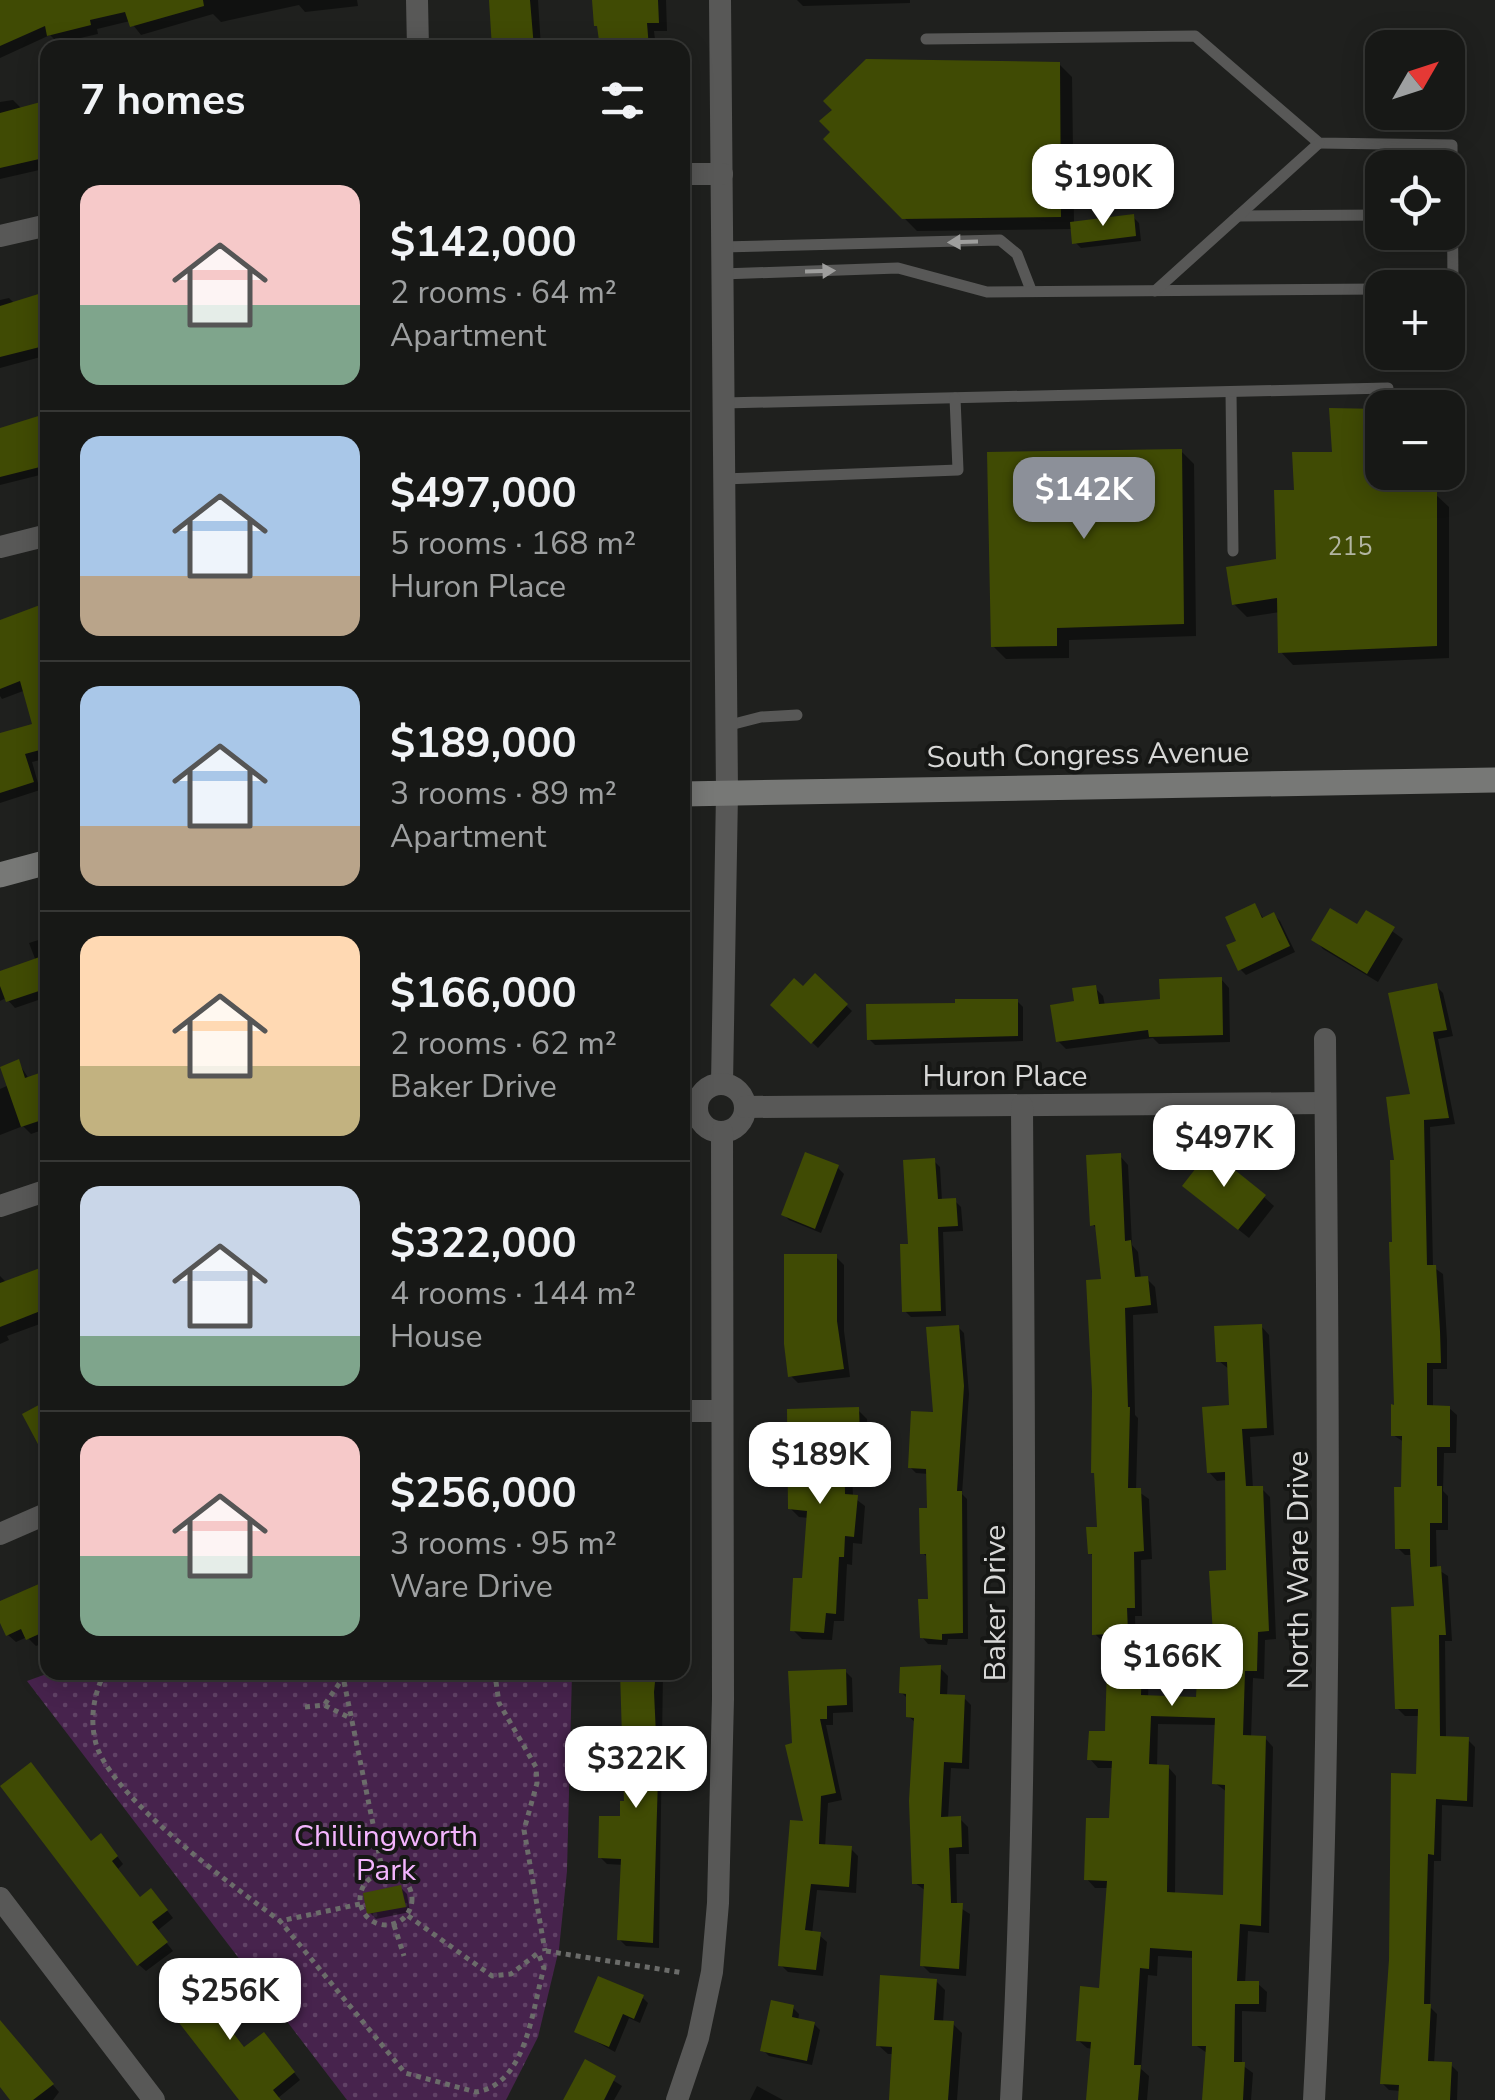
<!DOCTYPE html>
<meta charset="utf-8">
<style>
body{margin:0;font-family:"Nunito Sans",sans-serif;background:#20211f;color:#f1f3f6;height:100vh;display:flex;flex-direction:column;font-size:38px;white-space:nowrap}
*{box-sizing:border-box;margin:0}
p{font-size:32px;color:#9ea0a1}
.icon{flex:none;width:55px;height:55px;fill:none;stroke:currentColor;stroke-width:2;stroke-linecap:round;stroke-linejoin:round}
.map{position:relative;flex:1;overflow:hidden}
.sheet{position:absolute;left:40px;top:40px;width:650px;height:1640px;display:flex;flex-direction:column;background:#171816;border-radius:20px;box-shadow:0 5px 25px #0003,0 0 0 2px #363735}
.sheet>*{flex:none}
.needle{width:65px;rotate:51deg}
.controls{position:absolute;left:1365px;top:30px;display:grid;gap:20px}
.controls a{display:grid;place-items:center;width:100px;height:100px;border-radius:20px;background:#171816;box-shadow:0 5px 25px #0003,0 0 0 2px #363735;font-size:50px}
.price{position:absolute;translate:-50% -85px;padding:0 22px;border-radius:20px;background:#fff;color:#222;font-size:32px;line-height:65px;filter:drop-shadow(0 2px 5px #0008)}
.price::after{content:'';position:absolute;left:50%;top:60px;width:30px;height:22px;margin-left:-15px;background:inherit;clip-path:polygon(0 0,100% 0,50% 100%)}
.price.selected{background:#8c9099;color:#fff}
ul{padding:0;list-style:none}
li{display:flex;align-items:center;gap:30px;height:250px;padding:0 40px}
li+li{border-top:2px solid #363735}
li span{display:grid;place-items:center;flex:none;width:280px;height:200px;border-radius:20px;color:#555}
li>.icon{margin-inline-start:auto}
span .icon{width:120px;height:120px;fill:#fffc;stroke-width:1}
li b{font-size:42px}
h2{display:flex;justify-content:space-between;align-items:center;height:120px;padding:0 40px;font-size:42px}
.map>svg:first-child{display:block}
.park{fill:url(#park-dots)}
.shadow{fill:#0007;fill-rule:evenodd}
.building{fill:#404b04;fill-rule:evenodd}
.lines{fill:none;stroke-linecap:round;stroke-linejoin:round}
.path{stroke:#6b6c6a;stroke-width:5;stroke-dasharray:5 5;stroke-linecap:butt}
.lane{stroke:#585857;stroke-width:11}
.street{stroke:#585857;stroke-width:22}
.secondary{stroke:#777876;stroke-width:25}
.oneway{fill:#9e9e9d}
.labels{text-anchor:middle;dominant-baseline:central;stroke-width:8;stroke-linejoin:round;paint-order:stroke}
.number-label{font-size:25px;fill:#b2b5a2}
.street-label{font-size:30px;fill:#d8d8d7;stroke:#161715}
.park-label{font-size:30px;fill:#f4b5fe;stroke:#161715}
</style>
<div class="map">
<svg width="1495" height="2100" viewBox="0 0 1495 2100">
<defs>
<pattern id="park-dots" width="8" height="8" patternUnits="userSpaceOnUse" patternTransform="scale(2.5)"><rect width="8" height="8" fill="#47234d"/><path d="M2 2h.1M6 6h.1" fill="none" stroke="#614266" stroke-width="1.8" stroke-linecap="round"/></pattern>
</defs>
<rect width="100%" height="100%" fill="#1f201e"/>
<!-- park -->
<polygon class="park" points="52,1672 572,1673 567,1871 559,1949 538,2037 506,2100 347,2100 27,1681"/>
<!-- shadow -->
<g class="shadow">
<polygon points="0,0 357,0 358,6 305,12 299,5 221,22 213,14 141,35 130,21 97,29 98,34 58,43 50,35 0,58"/>
<polygon points="492,0 538,0 541,48 494,48"/>
<polygon points="595,0 666,0 667,31 654,31 656,48 602,48"/>
<polygon points="797,0 910,0 910,3 803,6"/>
<polygon points="1059,64 1072,77 1074,224 1133,217 1139,223 1141,241 1081,248 1075,242 1073,229 917,231 826,139 834,132"/>
<polygon points="13,100 23,110 48,103 48,168 0,179 0,102"/>
<polygon points="48,293 48,355 0,368 0,300 9,298 15,304"/>
<polygon points="1332,411 1382,411 1382,472 1414,472 1414,494 1436,495 1449,507 1449,658 1293,665 1281,652 1280,612 1247,617 1234,604 1279,561 1297,492 1335,454"/>
<polygon points="48,415 48,473 0,485 0,430"/>
<polygon points="1181,451 1194,464 1196,636 1069,640 1069,658 1006,659 993,646"/>
<polygon points="0,622 31,688 2,699 0,696"/>
<polygon points="48,715 48,758 32,762 40,790 0,803 0,736 35,725"/>
<polygon points="1255,906 1264,919 1274,915 1280,921 1295,952 1246,975 1240,969 1239,942"/>
<polygon points="1367,913 1403,939 1378,982 1323,949 1314,939 1358,928"/>
<polygon points="48,937 48,1008 44,998 15,1008 6,998 0,1001 0,973 36,961 29,943"/>
<polygon points="815,976 852,1011 818,1048 773,1005 803,989"/>
<polygon points="1221,979 1229,988 1230,1042 1159,1044 1153,1038 1066,1049 1058,1041 1076,1004 1095,988 1103,996 1105,1006 1162,1001"/>
<polygon points="1436,986 1443,993 1453,1036 1438,1039 1455,1124 1430,1127 1433,1267 1443,1274 1447,1340 1447,1369 1433,1369 1433,1408 1449,1408 1457,1415 1456,1453 1444,1453 1443,1491 1448,1496 1448,1530 1436,1530 1437,1569 1448,1576 1452,1641 1445,1641 1446,1739 1468,1740 1475,1747 1473,1807 1442,1805 1441,1861 1434,1861 1430,2007 1437,2014 1434,2064 1451,2065 1458,2072 1457,2100 1401,2100 1401,2091 1389,2090 1382,2083 1418,1776 1420,1716 1405,1716 1397,1708 1416,1608 1412,1555 1405,1555 1398,1548 1404,1442 1393,1435 1397,1407 1396,1162"/>
<polygon points="1017,1001 1023,1007 1023,1041 875,1045 869,1039 958,1006"/>
<polygon points="18,1062 29,1079 48,1073 48,1128 31,1134 23,1126 0,1135 0,1089 9,1085"/>
<path d="M 1120,1156 L 1128,1165 L 1132,1245 L 1138,1252 L 1141,1279 L 1147,1279 L 1155,1287 L 1158,1313 L 1133,1315 L 1135,1415 L 1138,1418 L 1136,1490 L 1149,1499 L 1152,1559 L 1141,1560 L 1142,1616 L 1135,1616 L 1136,1659 L 1141,1659 L 1149,1668 L 1148,1698 L 1199,1699 L 1212,1682 L 1229,1572 L 1227,1480 L 1217,1481 L 1209,1472 L 1232,1407 L 1230,1370 L 1219,1361 L 1261,1326 L 1269,1335 L 1274,1435 L 1250,1437 L 1253,1489 L 1262,1489 L 1270,1497 L 1276,1639 L 1265,1640 L 1264,1679 L 1253,1678 L 1251,1738 L 1265,1738 L 1273,1747 L 1269,1933 L 1248,1931 L 1245,1984 L 1258,1984 L 1267,1992 L 1266,2012 L 1242,2011 L 1242,2065 L 1253,2073 L 1251,2100 L 1203,2100 L 1207,2053 L 1194,2044 L 1195,1958 L 1158,1956 L 1157,1976 L 1148,1975 L 1141,2069 L 1149,2076 L 1147,2100 L 1088,2100 L 1093,2049 L 1087,2048 L 1078,2040 L 1101,1990 L 1109,1888 L 1095,1888 L 1087,1879 L 1112,1820 L 1114,1768 L 1098,1768 L 1090,1759 L 1107,1734 L 1110,1642 L 1103,1642 L 1095,1634 L 1094,1557 L 1090,1553 L 1099,1529 L 1103,1281 L 1098,1230 L 1092,1224 ZM 1158,1724 L 1217,1725 L 1215,1783 L 1227,1792 L 1226,1898 L 1175,1895 L 1176,1776 L 1168,1767 L 1157,1767 Z"/>
<polygon points="934,1161 940,1167 942,1201 955,1201 961,1207 963,1231 943,1232 946,1316 911,1317 905,1311 911,1247"/>
<polygon points="838,1168 844,1174 821,1233 789,1220 784,1215"/>
<polygon points="1195,1195 1264,1197 1274,1206 1249,1238"/>
<polygon points="836,1257 844,1265 844,1331 850,1377 798,1383 790,1375"/>
<polygon points="48,1268 48,1321 7,1336 9,1340 0,1344 0,1276 7,1283"/>
<polygon points="958,1327 964,1333 969,1394 962,1494 967,1499 968,1639 948,1639 947,1645 928,1644 922,1637 931,1602 929,1559 922,1552 930,1510 929,1474 916,1473 910,1467 936,1415"/>
<polygon points="858,1410 867,1419 868,1444 851,1444 853,1497 865,1506 862,1544 853,1543 852,1565 847,1564 844,1621 834,1621 832,1640 802,1639 793,1630 805,1581 809,1518 799,1517 790,1508"/>
<polygon points="48,1586 48,1641 36,1646 27,1637 16,1642 8,1635 0,1616 0,1603"/>
<polygon points="940,1668 948,1676 947,1696 963,1697 971,1705 969,1769 951,1768 948,1819 960,1819 968,1827 969,1854 956,1854 957,1906 970,1914 966,1976 930,1973 922,1965 926,1891 915,1883 916,1723 908,1716 909,1700 901,1692"/>
<polygon points="845,1671 852,1678 853,1712 833,1713 833,1725 826,1725 842,1800 828,1803 825,1847 851,1849 858,1856 856,1893 817,1890 812,1934 819,1935 827,1942 823,1976 788,1972 781,1965 806,1824 794,1745"/>
<polygon points="622,1672 663,1672 659,1948 626,1946 619,1939 624,1865 607,1864 600,1857 622,1819 627,1803"/>
<polygon points="92,1843 108,1844 123,1864 118,1869 141,1900 158,1899 173,1918 157,1931 173,1951 146,1971 138,1964"/>
<polygon points="401,1888 407,1894 410,1912 376,1919 370,1913"/>
<polygon points="936,1981 945,1990 943,2023 953,2024 962,2033 957,2100 891,2100 894,2054 888,2054 878,2045"/>
<polygon points="229,1987 242,2004 222,2020 245,2049 270,2042 300,2080 278,2098 280,2100 242,2100 209,1990"/>
<polygon points="643,1998 648,2003 640,2023 629,2018 615,2052 577,2031"/>
<polygon points="793,2008 799,2014 798,2021 814,2024 820,2030 812,2065 769,2056 763,2050"/>
<polygon points="0,2022 59,2092 53,2100 13,2100 0,2082"/>
<polygon points="586,2063 622,2086 614,2100 566,2100"/>
<polygon points="757,2086 783,2100 750,2100"/>
</g>
<!-- building -->
<g class="building">
<polygon points="0,0 203,0 204,6 130,27 125,12 90,20 91,25 47,36 45,26 0,46"/>
<polygon points="489,0 530,0 534,48 492,48"/>
<polygon points="592,0 658,0 659,23 647,23 649,48 600,48 597,26 594,26"/>
<polygon points="866,59 1060,62 1061,217 902,219 823,139 830,132 819,121 832,110 823,101"/>
<polygon points="48,100 48,157 0,168 0,113"/>
<polygon points="1134,214 1136,236 1072,244 1070,222"/>
<polygon points="48,291 48,345 0,357 0,306"/>
<polygon points="1329,408 1382,409 1382,472 1402,472 1403,492 1437,492 1437,646 1278,653 1277,598 1232,605 1226,567 1276,559 1274,490 1294,490 1292,452 1332,452"/>
<polygon points="48,413 48,465 0,477 0,428"/>
<polygon points="1182,449 1184,624 1057,628 1057,646 991,647 987,452"/>
<polygon points="48,602 48,756 41,756 40,750 25,754 34,782 0,793 0,733 32,724 20,681 0,689 0,620"/>
<polygon points="1255,903 1262,918 1274,912 1290,946 1238,971 1226,945 1236,941 1225,917"/>
<polygon points="1330,908 1357,924 1366,910 1395,927 1367,974 1311,940"/>
<polygon points="48,954 48,988 6,1002 0,986 0,971"/>
<polygon points="815,973 848,1004 811,1044 770,1005 794,978 803,986"/>
<polygon points="1222,977 1223,1035 1149,1037 1148,1030 1056,1042 1050,1005 1074,1001 1072,988 1096,985 1099,1004 1160,999 1159,979"/>
<polygon points="1437,983 1447,1030 1433,1032 1449,1118 1424,1120 1427,1265 1436,1265 1440,1331 1441,1363 1427,1363 1427,1405 1450,1406 1450,1447 1437,1447 1437,1486 1442,1486 1442,1523 1430,1523 1430,1567 1441,1566 1446,1635 1439,1635 1440,1736 1469,1737 1467,1801 1436,1799 1434,1855 1428,1854 1424,2004 1431,2004 1428,2061 1452,2062 1450,2100 1398,2100 1399,2085 1380,2084 1389,1960 1391,1773 1416,1774 1418,1709 1395,1709 1391,1607 1414,1606 1410,1549 1395,1549 1394,1487 1401,1487 1402,1436 1391,1436 1391,1404 1394,1405 1389,1242 1392,1242 1390,1160 1394,1160 1386,1097 1410,1094 1388,993"/>
<polygon points="955,999 1018,999 1018,1036 867,1040 866,1004 955,1003"/>
<polygon points="19,1059 25,1078 48,1070 48,1118 21,1127 0,1067"/>
<polygon points="1210,1150 1266,1195 1238,1230 1182,1186"/>
<polygon points="805,1152 839,1165 815,1229 781,1215"/>
<path d="M 1121,1153 L 1125,1241 L 1131,1240 L 1135,1277 L 1148,1276 L 1151,1305 L 1125,1308 L 1128,1407 L 1130,1407 L 1128,1488 L 1141,1488 L 1144,1551 L 1134,1552 L 1135,1608 L 1127,1608 L 1129,1656 L 1142,1657 L 1141,1695 L 1196,1697 L 1197,1678 L 1209,1679 L 1210,1650 L 1214,1650 L 1209,1571 L 1226,1570 L 1225,1472 L 1207,1473 L 1202,1407 L 1229,1405 L 1227,1362 L 1216,1362 L 1214,1326 L 1262,1324 L 1267,1428 L 1242,1429 L 1246,1486 L 1263,1486 L 1269,1631 L 1258,1632 L 1257,1671 L 1245,1671 L 1243,1735 L 1266,1736 L 1261,1926 L 1240,1924 L 1237,1981 L 1259,1981 L 1259,2004 L 1235,2004 L 1234,2062 L 1245,2062 L 1243,2100 L 1202,2100 L 1206,2046 L 1192,2046 L 1192,1951 L 1150,1948 L 1149,1969 L 1140,1968 L 1134,2065 L 1141,2065 L 1138,2100 L 1086,2100 L 1091,2042 L 1076,2041 L 1080,1986 L 1099,1988 L 1107,1881 L 1084,1880 L 1086,1818 L 1109,1818 L 1112,1761 L 1087,1760 L 1089,1731 L 1105,1731 L 1108,1634 L 1092,1635 L 1092,1554 L 1088,1554 L 1086,1527 L 1097,1527 L 1094,1473 L 1091,1473 L 1092,1391 L 1086,1280 L 1101,1279 L 1095,1225 L 1090,1226 L 1086,1155 ZM 1151,1716 L 1215,1718 L 1212,1784 L 1225,1785 L 1223,1895 L 1167,1892 L 1169,1765 L 1149,1764 Z"/>
<polygon points="935,1158 938,1199 956,1198 958,1226 938,1227 941,1311 902,1312 900,1244 908,1244 903,1160"/>
<polygon points="784,1254 837,1254 837,1321 844,1369 788,1377 784,1344"/>
<polygon points="48,1265 48,1308 0,1327 0,1283"/>
<polygon points="959,1325 964,1386 957,1491 962,1491 963,1633 942,1634 942,1640 920,1638 918,1599 928,1599 926,1554 920,1554 919,1508 927,1508 926,1469 908,1468 911,1411 933,1412 926,1327"/>
<polygon points="48,1400 48,1463 22,1414"/>
<polygon points="859,1407 860,1436 844,1436 845,1494 858,1495 854,1537 845,1536 844,1557 839,1557 836,1614 826,1613 824,1633 790,1631 793,1578 802,1578 807,1511 788,1509 787,1409"/>
<polygon points="48,1580 48,1630 26,1640 21,1629 6,1636 0,1623 0,1601"/>
<polygon points="941,1665 940,1694 965,1695 962,1763 944,1762 941,1817 961,1816 962,1847 949,1848 951,1903 963,1903 959,1969 920,1966 924,1884 912,1884 909,1801 914,1718 906,1717 906,1694 899,1693 900,1667"/>
<polygon points="846,1669 847,1705 827,1706 827,1719 820,1719 836,1793 821,1796 819,1844 852,1846 849,1887 811,1884 805,1930 821,1932 816,1970 778,1966 790,1820 803,1821 785,1745 792,1743 788,1671"/>
<polygon points="620,1672 656,1672 654,1692 658,1778 653,1943 617,1940 621,1859 598,1858 599,1816 620,1816 620,1801 624,1801"/>
<polygon points="31,1762 91,1841 101,1833 118,1856 112,1861 140,1897 151,1888 168,1910 152,1922 168,1942 137,1966 0,1786"/>
<polygon points="401,1885 406,1907 367,1914 363,1893"/>
<polygon points="880,1975 937,1979 934,2020 954,2021 948,2100 889,2100 892,2047 876,2046"/>
<polygon points="222,1976 237,1996 217,2012 244,2047 264,2032 295,2072 273,2090 281,2100 239,2100 173,2015 176,2012 168,2003 201,1978 208,1987"/>
<polygon points="598,1976 644,1995 634,2019 623,2014 609,2047 574,2032"/>
<polygon points="771,2000 794,2005 792,2017 815,2022 807,2061 760,2051"/>
<polygon points="0,2020 54,2084 33,2100 10,2100 0,2087"/>
<polygon points="585,2059 616,2076 604,2100 563,2100"/>
</g>
<g class="lines">
<!-- path -->
<g class="path">
<path d="M 105,1672 C 93,1695 89,1722 97,1747 C 117,1802 232,1885 280,1921"/>
<polyline points="342,1672 383,1873"/>
<polyline points="498,1672 496,1682 499,1703 536,1767 537,1783 524,1830 545,1951"/>
<polyline points="325,1704 343,1678"/>
<polyline points="305,1707 324,1705 352,1719"/>
<circle cx="386" cy="1899" r="26"/>
<path d="M 360,1904 L 280,1921 L 405,2073 L 476,2092 C 527,2084 532,2009 544,1968 L 538,1953 L 511,1974 L 492,1976 L 407,1915"/>
<polyline points="394,1925 404,1956"/>
<polyline points="546,1951 684,1973"/>
</g>
<!-- lane -->
<g class="lane">
<polyline points="926,39 1195,36 1319,143 1452,145 1453,288 1448,288"/>
<polyline points="1238,216 1382,215"/>
<polyline points="722,247 1000,240 1017,254 1031,290"/>
<polyline points="722,274 898,268 987,292 1382,289"/>
<polyline points="1155,291 1319,143"/>
<polyline points="1231,392 1233,551"/>
<polyline points="724,403 1388,388"/>
<polyline points="724,479 958,470 955,398"/>
<polyline points="726,726 761,717 797,715"/>
</g>
<!-- street -->
<g class="street">
<polyline points="417,0 418,48"/>
<polyline points="720,0 727,793 722,1084"/>
<polyline points="682,174 722,174"/>
<polyline points="0,236 48,225"/>
<polyline points="0,547 48,535"/>
<circle cx="721" cy="1108" r="24"/>
<polyline points="745,1107 1325,1103"/>
<polyline points="0,1206 48,1190"/>
<polyline points="682,1411 722,1411"/>
<polyline points="0,1534 48,1513"/>
<polyline points="0,1898 154,2100"/>
<polyline points="677,2100 698,2038 712,1972 718,1903 723,1699 722,1132"/>
<path d="M 1011,2100 C 1029,1769 1024,1437 1022,1106"/>
<path d="M 1314,2100 C 1333,1746 1328,1393 1325,1039"/>
</g>
<!-- secondary -->
<g class="secondary">
<polyline points="682,794 1495,780"/>
<polyline points="0,875 48,862"/>
</g>
</g>
<!-- one-way arrows -->
<defs><path id="oneway-solid" d="M-6-.8H1V-3.2L6.5 0L1 3.2V.8H-6Z" transform="scale(2.5)"/></defs>
<g class="oneway">
<use href="#oneway-solid" transform="translate(963 242) rotate(178)"/>
<use href="#oneway-solid" transform="translate(820 271) rotate(-2)"/>
</g>
<g class="labels">
<!-- number labels -->
<g class="number-label">
<text x="1350" y="547">215</text>
</g>
<!-- street labels -->
<g class="street-label">
<text transform="translate(1088 755) rotate(-1)">South Congress Avenue</text>
<text x="1005" y="1076">Huron Place</text>
<text transform="translate(1298 1570) rotate(-90)">North Ware Drive</text>
<text transform="translate(995 1603) rotate(-90)">Baker Drive</text>
</g>
<!-- park labels -->
<g class="park-label">
<text x="386" y="1836">Chillingworth<tspan x="386" dy="34">Park</tspan></text>
</g>
</g>
</svg>
<div class="controls">
<a><svg class="needle" viewBox="-14 -14 28 28"><path d="M0-13l5 13h-10z" fill="#e53935"/><path d="M0 13l5-13h-10z" fill="#9ea0a1"/></svg></a>
<a><svg class="icon" aria-label="locate" viewBox="0 0 24 24"><circle cx="12" cy="12" r="6"/><path d="M12 2v4M12 18v4M2 12h4M18 12h4"/></svg></a>
<a>+</a>
<a>−</a>
</div>
<b class="price" style="left:1103px;top:229px">$190K</b>
<b class="price selected" style="left:1084px;top:542px">$142K</b>
<b class="price" style="left:1224px;top:1190px">$497K</b>
<b class="price" style="left:820px;top:1507px">$189K</b>
<b class="price" style="left:1172px;top:1709px">$166K</b>
<b class="price" style="left:636px;top:1811px">$322K</b>
<b class="price" style="left:230px;top:2043px">$256K</b>
<section class="sheet">
<h2>7 homes<svg class="icon" aria-label="filters" viewBox="0 0 24 24"><path d="M4 7h16M4 17h16"/><circle cx="9" cy="7" r="2"/><circle cx="15" cy="17" r="2"/></svg></h2>
<ul>
<li><span style="background:linear-gradient(#f6c9c9 60%,#7fa58c 0)"><svg class="icon" aria-label="home" viewBox="0 0 24 24"><path d="M3 11l9-7 9 7M6 9v11h12V9"/></svg></span><div><b>$142,000</b><p>2 rooms · 64 m²</p><p>Apartment</p></div></li>
<li><span style="background:linear-gradient(#a9c7e8 70%,#b9a48a 0)"><svg class="icon" aria-label="home" viewBox="0 0 24 24"><path d="M3 11l9-7 9 7M6 9v11h12V9"/></svg></span><div><b>$497,000</b><p>5 rooms · 168 m²</p><p>Huron Place</p></div></li>
<li><span style="background:linear-gradient(#a9c7e8 70%,#b9a48a 0)"><svg class="icon" aria-label="home" viewBox="0 0 24 24"><path d="M3 11l9-7 9 7M6 9v11h12V9"/></svg></span><div><b>$189,000</b><p>3 rooms · 89 m²</p><p>Apartment</p></div></li>
<li><span style="background:linear-gradient(#ffd9b3 65%,#c2b280 0)"><svg class="icon" aria-label="home" viewBox="0 0 24 24"><path d="M3 11l9-7 9 7M6 9v11h12V9"/></svg></span><div><b>$166,000</b><p>2 rooms · 62 m²</p><p>Baker Drive</p></div></li>
<li><span style="background:linear-gradient(#c9d6e8 75%,#7fa58c 0)"><svg class="icon" aria-label="home" viewBox="0 0 24 24"><path d="M3 11l9-7 9 7M6 9v11h12V9"/></svg></span><div><b>$322,000</b><p>4 rooms · 144 m²</p><p>House</p></div></li>
<li><span style="background:linear-gradient(#f6c9c9 60%,#7fa58c 0)"><svg class="icon" aria-label="home" viewBox="0 0 24 24"><path d="M3 11l9-7 9 7M6 9v11h12V9"/></svg></span><div><b>$256,000</b><p>3 rooms · 95 m²</p><p>Ware Drive</p></div></li>
</ul>
</section>
</div>
